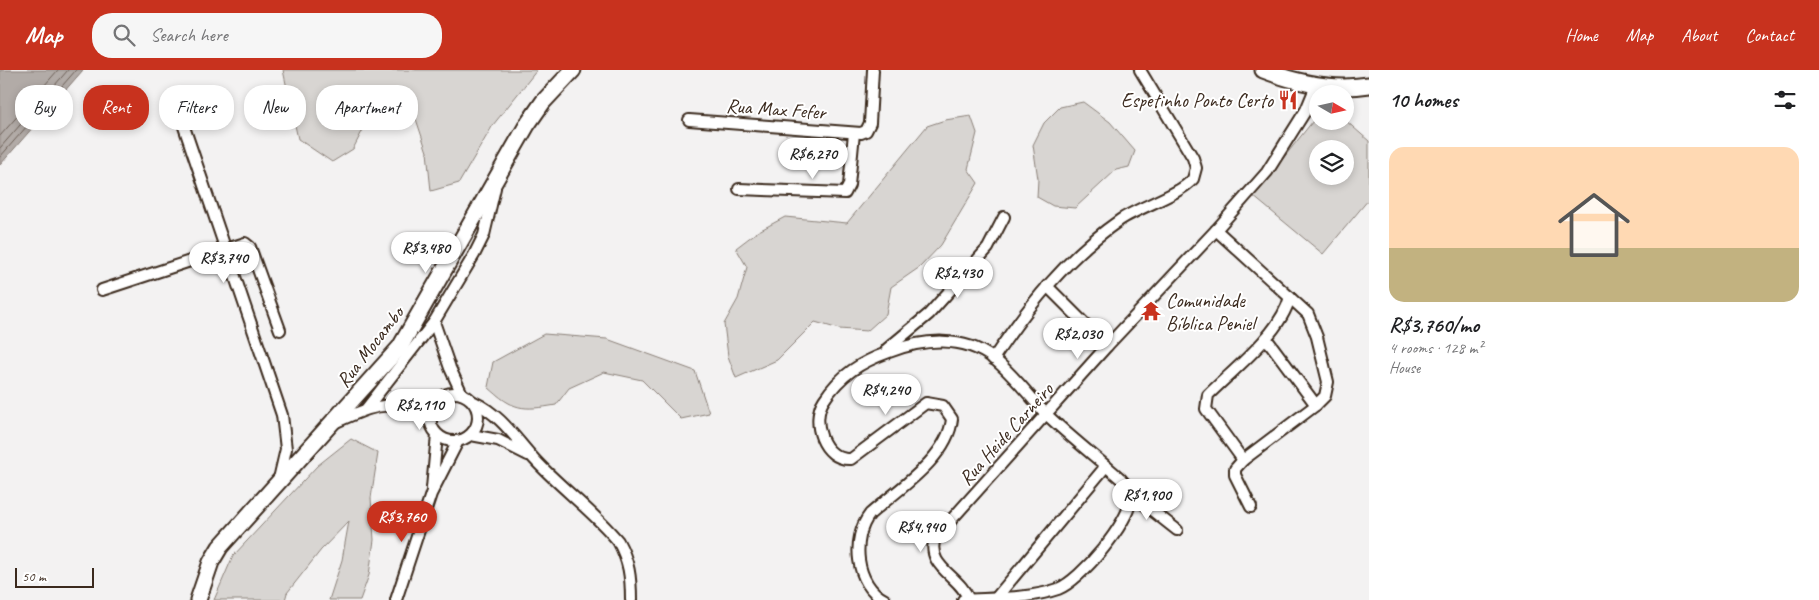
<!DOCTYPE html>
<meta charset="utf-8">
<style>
body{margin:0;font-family:Caveat,sans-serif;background:#f6f6f6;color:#202124;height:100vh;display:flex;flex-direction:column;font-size:19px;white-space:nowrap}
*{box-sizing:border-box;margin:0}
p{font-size:16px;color:#757577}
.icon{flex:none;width:28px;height:28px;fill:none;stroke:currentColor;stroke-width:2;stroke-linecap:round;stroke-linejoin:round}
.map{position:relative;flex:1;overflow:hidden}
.panel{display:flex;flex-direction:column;background:#fff;width:450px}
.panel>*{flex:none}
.banner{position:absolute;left:15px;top:15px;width:475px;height:45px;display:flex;gap:10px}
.needle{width:32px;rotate:99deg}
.buttons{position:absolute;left:1309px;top:15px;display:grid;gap:10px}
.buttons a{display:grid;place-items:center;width:45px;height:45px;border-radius:50%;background:#fff;box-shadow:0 2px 8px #0003;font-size:25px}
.scale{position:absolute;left:15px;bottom:12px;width:79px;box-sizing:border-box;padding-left:5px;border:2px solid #3b2a1e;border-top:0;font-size:14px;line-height:18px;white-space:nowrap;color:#3b2a1e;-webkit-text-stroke:4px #fff;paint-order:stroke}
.price{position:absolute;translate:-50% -42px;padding:0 11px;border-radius:18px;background:#fff;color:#222;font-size:16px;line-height:32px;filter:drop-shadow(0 1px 2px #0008)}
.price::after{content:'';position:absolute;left:50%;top:30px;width:15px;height:11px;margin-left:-8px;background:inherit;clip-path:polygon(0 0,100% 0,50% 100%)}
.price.current{background:#c8321e;color:#fff}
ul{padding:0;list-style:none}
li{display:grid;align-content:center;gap:10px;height:265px;padding:0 20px}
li+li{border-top:1px solid #e0e0e0}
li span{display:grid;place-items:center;height:155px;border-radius:15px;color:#555}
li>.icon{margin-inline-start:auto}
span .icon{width:90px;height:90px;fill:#fffc;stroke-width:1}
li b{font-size:21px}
h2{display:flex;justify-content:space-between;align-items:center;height:60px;padding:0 20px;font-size:21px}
.tag{padding:0 18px;border-radius:20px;background:#fff;box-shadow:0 2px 8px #0003;font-size:18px;line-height:45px}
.tag.current{background:#c8321e;color:#fff}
header{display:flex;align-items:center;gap:30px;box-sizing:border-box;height:70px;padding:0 25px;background:#c8321e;color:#fff}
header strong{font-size:24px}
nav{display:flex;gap:28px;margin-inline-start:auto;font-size:18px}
.search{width:350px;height:45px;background:#f6f6f6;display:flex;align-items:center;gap:12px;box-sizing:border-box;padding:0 18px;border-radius:20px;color:#757577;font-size:19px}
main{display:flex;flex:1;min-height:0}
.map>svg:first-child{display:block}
.green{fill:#d8d5d2;stroke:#8a8078;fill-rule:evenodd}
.water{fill:#b2aba7;stroke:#827770}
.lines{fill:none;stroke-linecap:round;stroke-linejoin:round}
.shore{stroke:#6b5e55;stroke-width:1}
.street-casing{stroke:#3b2a1e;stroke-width:14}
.secondary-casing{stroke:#3b2a1e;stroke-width:19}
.street{stroke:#fff;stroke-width:10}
.secondary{stroke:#fff;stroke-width:15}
.labels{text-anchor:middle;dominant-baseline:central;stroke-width:4;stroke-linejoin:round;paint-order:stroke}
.poi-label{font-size:20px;fill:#3b2a1e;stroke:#fff;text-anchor:end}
.street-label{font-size:20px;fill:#3b2a1e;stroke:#fff}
</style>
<header>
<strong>Map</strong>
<div class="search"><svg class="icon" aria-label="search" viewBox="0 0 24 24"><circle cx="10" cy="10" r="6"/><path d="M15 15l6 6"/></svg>Search here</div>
<nav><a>Home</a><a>Map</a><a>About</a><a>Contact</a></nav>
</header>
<main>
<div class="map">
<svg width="1369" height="530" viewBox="0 0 1369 530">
<rect width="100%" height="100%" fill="#f3f2f2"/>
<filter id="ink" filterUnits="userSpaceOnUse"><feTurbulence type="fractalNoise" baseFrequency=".02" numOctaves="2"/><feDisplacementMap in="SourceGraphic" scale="10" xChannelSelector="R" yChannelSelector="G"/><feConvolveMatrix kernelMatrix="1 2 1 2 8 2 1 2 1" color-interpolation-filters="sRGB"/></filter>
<g filter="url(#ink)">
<!-- green -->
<g class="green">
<polygon points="283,0 537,0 493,55 459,113 431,121 427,82 414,43 381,25 353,79 332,92 298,69"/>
<polygon points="1083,32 1110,52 1135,81 1129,97 1116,100 1075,138 1053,136 1037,127 1038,109 1033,75 1044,53 1060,37"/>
<polygon points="971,46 977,63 968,99 978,113 941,175 920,197 891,217 886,244 867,261 839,259 815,252 777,290 736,308 728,286 724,254 738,229 747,197 736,178 757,162 785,147 847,153 927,56 945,50"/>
<path d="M 1317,46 L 1318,51 L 1345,50 L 1369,71 L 1369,129 L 1323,184 L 1253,126 ZM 1318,79 L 1345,79 L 1345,106 L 1318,106 Z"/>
<path d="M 544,264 L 607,269 L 695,301 L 709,343 L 681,349 L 642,310 L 604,302 L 569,318 L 556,335 C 522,341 513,340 488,317 L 493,292 Z"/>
<polygon points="351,369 378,383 371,428 374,470 369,505 360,530 329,530 342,490 349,451 321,480 287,523 285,530 214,530 233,486 317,396"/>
</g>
<!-- water -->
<polygon class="water" points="0,0 83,0 0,95"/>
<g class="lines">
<!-- shore -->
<g class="shore">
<polyline points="0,66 58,0"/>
<polyline points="0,78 68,0"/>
<polyline points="0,87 76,0"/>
</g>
<defs>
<g id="street">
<polyline points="180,45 282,345 286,379 279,409"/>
<polyline points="689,50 861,63 866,61 870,53 873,0"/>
<polyline points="739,119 845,123 849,115 854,63"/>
<polyline points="1216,160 1308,244 1317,267 1328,312 1325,326 1316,335 1243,390 1235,399 1235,405 1251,437"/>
<polyline points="1047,216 1107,276"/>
<polyline points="102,220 245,173 250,177 280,260"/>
<polyline points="434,252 450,298 462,324"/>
<polyline points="1266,268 1316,335"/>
<polyline points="887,279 929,244 988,178 1004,147"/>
<path d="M 993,289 C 1028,236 1068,186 1120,150 C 1139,137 1179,125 1193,109 L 1196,98 L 1193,88 L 1140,0"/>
<circle cx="454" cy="347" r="24"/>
<path d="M 474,332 C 501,345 515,368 535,390 C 561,418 593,441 618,471 C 629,491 631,507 631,530"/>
<polyline points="366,339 434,252 474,185 484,165 495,118"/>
<path d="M 334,353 C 372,336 394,325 431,352"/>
<polyline points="471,365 498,370 528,385"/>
<path d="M 1243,390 L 1206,339 L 1208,325 C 1234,299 1281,263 1290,227"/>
<polyline points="432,418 437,365"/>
<polyline points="1130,423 1177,460"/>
<polyline points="996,528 1106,396"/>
<polyline points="396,530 431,424 458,371"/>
<path d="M 885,530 C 855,515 851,468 870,444 C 897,420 948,388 952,349 L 943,336 L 926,333 L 851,389 C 823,391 810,351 824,330 C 840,305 861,292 889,282 C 923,269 963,265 994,289 C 1013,304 1029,326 1046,344 C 1070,367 1096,387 1121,409 C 1125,414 1132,420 1131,428 C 1129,453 1081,510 1058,519 C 1029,529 993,528 963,530"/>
<path d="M 969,530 C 961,506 925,497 935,468 L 1107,276 L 1216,160 L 1267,102 L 1306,40 L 1316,16"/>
</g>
<g id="secondary">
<path d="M 1263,0 C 1297,13 1332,21 1369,15"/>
<polyline points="198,530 211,492 220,477 400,277 527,55 543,32 573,0"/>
</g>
</defs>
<!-- street casing -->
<use href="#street" class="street-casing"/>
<!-- secondary casing -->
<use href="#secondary" class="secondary-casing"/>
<!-- street -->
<use href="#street" class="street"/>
<!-- secondary -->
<use href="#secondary" class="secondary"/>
</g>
</g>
<!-- icons -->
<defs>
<symbol id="restaurant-bare" viewBox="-9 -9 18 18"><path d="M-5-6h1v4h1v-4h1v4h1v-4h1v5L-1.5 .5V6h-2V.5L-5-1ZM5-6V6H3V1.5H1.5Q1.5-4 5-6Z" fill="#c8321e" stroke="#fff" stroke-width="2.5" paint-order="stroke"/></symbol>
<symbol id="temple-bare" viewBox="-9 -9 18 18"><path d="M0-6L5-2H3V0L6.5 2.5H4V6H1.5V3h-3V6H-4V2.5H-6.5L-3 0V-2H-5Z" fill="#c8321e" stroke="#fff" stroke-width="2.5" paint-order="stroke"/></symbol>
</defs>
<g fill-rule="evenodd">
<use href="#restaurant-bare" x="1274" y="16" width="28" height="28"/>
<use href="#temple-bare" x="1137" y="227" width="28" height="28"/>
</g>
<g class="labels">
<!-- poi labels -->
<g class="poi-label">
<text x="1273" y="30">Espetinho Ponto Certo</text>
<text x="1166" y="230" text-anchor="start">Comunidade<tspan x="1166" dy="23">Bíblica Peniel</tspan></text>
</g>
<!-- street labels -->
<g class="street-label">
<text transform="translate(776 39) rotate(4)">Rua Max Fefer</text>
<text transform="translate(370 277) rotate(-52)">Rua Mocambo</text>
<text transform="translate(1006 364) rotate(-48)">Rua Heide Carneiro</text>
</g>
</g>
</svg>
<div class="buttons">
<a><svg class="needle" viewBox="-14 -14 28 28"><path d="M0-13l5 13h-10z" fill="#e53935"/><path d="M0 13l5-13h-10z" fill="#757577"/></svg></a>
<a><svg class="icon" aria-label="layers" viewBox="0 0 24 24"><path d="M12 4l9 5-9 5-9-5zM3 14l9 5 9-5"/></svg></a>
</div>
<div class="scale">50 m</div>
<b class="price" style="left:813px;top:110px">R$6,270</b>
<b class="price" style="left:426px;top:204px">R$3,480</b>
<b class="price" style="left:224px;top:214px">R$3,740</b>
<b class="price" style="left:958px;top:229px">R$2,430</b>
<b class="price" style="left:1078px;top:290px">R$2,030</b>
<b class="price" style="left:886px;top:346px">R$4,240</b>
<b class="price" style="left:420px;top:361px">R$2,110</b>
<b class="price" style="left:1147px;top:451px">R$1,900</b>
<b class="price current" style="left:402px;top:473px">R$3,760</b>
<b class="price" style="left:921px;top:483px">R$4,940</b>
<div class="banner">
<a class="tag">Buy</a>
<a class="tag current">Rent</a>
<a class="tag">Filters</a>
<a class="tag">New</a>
<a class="tag">Apartment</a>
</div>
</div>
<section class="panel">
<h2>10 homes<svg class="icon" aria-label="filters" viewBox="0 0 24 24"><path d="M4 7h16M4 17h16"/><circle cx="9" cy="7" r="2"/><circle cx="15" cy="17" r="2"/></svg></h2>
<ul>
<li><span style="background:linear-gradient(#ffd9b3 65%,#c2b280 0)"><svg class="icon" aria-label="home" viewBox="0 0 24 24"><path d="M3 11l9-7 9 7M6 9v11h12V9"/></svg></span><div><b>R$3,760/mo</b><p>4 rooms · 128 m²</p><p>House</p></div></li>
</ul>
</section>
</main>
